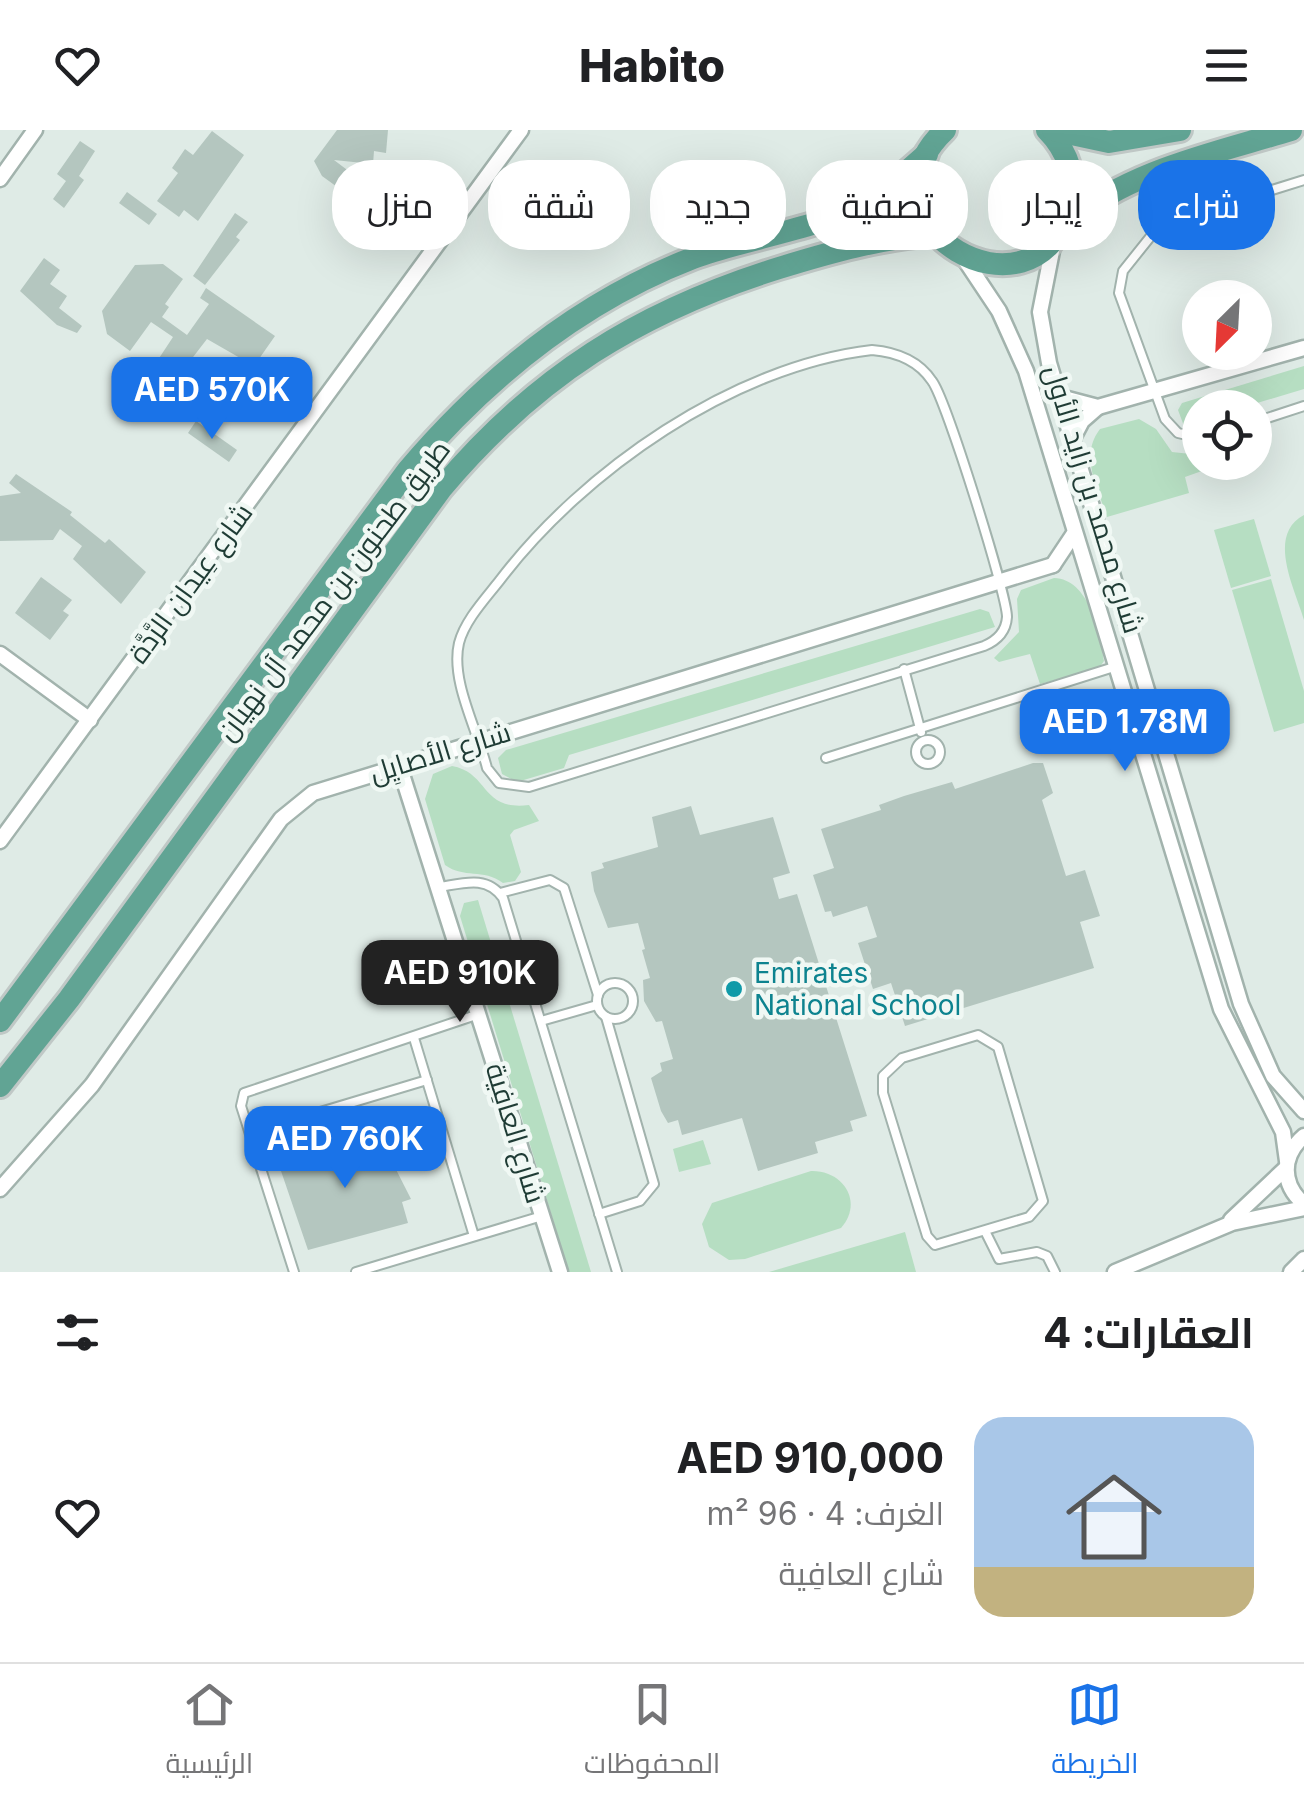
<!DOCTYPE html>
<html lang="ar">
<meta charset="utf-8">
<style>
body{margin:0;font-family:Inter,Cairo,sans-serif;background:#f6f6f6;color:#202124;direction:rtl;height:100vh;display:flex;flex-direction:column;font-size:38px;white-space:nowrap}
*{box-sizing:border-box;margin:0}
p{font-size:32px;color:#757577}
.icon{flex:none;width:55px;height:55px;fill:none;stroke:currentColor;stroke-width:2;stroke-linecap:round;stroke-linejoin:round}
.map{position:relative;height:1142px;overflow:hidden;direction:ltr}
.drawer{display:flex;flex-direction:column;background:#fff;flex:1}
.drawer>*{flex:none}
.hud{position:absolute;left:30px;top:30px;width:1245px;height:90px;direction:rtl;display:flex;gap:20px}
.needle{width:65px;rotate:204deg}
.buttons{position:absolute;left:1182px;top:150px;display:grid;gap:20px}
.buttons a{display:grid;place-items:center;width:90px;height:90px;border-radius:50%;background:#fff;box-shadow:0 10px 40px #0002;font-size:50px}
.price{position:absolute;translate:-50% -85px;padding:0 22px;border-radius:20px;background:#1a73e8;color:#fff;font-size:32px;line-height:65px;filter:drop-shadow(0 2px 5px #0008)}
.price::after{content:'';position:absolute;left:50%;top:60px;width:30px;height:22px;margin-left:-15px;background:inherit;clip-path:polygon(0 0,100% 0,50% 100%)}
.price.selected{background:#222;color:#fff}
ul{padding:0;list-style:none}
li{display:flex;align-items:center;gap:30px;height:250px;padding:0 50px}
li span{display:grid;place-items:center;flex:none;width:280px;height:200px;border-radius:30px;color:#555}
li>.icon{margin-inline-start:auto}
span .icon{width:120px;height:120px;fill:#fffc;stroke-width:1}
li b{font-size:42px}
h2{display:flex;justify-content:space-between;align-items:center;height:120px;padding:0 50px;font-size:42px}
.chip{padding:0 35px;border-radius:40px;background:#fff;box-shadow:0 10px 40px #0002;font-size:35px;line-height:90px}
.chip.selected{background:#1a73e8;color:#fff}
header{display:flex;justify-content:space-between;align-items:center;height:130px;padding:0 50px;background:#fff;font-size:45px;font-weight:800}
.tab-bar{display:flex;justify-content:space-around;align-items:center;height:140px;border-top:2px solid #e0e0e0;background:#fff;font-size:28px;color:#757577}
.tab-bar a{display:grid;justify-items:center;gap:5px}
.tab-bar .selected{color:#1a73e8}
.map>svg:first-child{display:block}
.green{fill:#b6dec2}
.building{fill:#b4c6bf}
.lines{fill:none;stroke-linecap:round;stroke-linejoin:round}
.service-casing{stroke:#a2b3ad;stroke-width:12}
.minor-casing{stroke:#a2b3ad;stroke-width:19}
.primary-casing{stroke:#c0c8c6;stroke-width:28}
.service{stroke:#fff;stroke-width:8}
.minor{stroke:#fff;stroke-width:14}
.primary{stroke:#61a494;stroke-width:22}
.culture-dot{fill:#0f9aa8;stroke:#f0f8f4;stroke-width:4}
.labels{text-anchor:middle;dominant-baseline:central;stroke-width:9;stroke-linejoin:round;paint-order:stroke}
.street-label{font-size:28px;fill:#1f3c35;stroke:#f0f8f4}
.culture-label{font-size:28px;fill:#0d838f;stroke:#f0f8f4;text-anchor:start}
</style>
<header><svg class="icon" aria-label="menu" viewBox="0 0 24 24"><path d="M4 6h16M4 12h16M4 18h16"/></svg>Habito<svg class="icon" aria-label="heart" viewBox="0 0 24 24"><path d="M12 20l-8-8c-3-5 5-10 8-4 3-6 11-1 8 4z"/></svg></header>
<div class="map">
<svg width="1304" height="1142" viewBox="0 0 1304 1142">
<rect width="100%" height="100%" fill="#dfebe6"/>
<!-- green -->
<g class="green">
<polygon points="1304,236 1304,259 1244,277 1200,278 1200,302 1184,296 1178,280 1182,273"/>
<path d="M 1139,289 L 1156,299 L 1172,322 L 1200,325 L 1200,332 L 1213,337 L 1185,347 L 1189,363 L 1107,387 C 1098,358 1079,326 1100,299 Z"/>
<path d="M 1304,385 L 1304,490 C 1295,459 1266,405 1304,385 Z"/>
<polygon points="1254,389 1271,446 1231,458 1214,400"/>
<path d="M 1054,448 C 1089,449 1100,502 1104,531 L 1099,538 L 1040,554 L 1030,524 L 999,532 L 994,528 L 1019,502 L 1017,469 L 1021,460 Z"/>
<polygon points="1271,449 1304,561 1304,593 1274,602 1232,460"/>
<polygon points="980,479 989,482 995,497 569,625 564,638 517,652 502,644 498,628 506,620"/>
<path d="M 452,636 C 490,643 480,681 529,675 L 539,691 L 514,700 L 510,705 L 521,742 L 515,751 L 503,753 C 483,738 464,749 445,735 L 425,669 L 433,644 Z"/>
<polygon points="478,770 591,1142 569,1142 460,786 464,773"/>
<polygon points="703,1010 711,1034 679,1042 673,1019"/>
<path d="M 811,1041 C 843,1040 864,1072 841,1098 L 745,1129 L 729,1130 L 709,1117 L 702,1094 L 712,1073 Z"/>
<polygon points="905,1102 916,1142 769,1142"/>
</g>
<!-- building -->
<g class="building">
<polygon points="337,0 388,0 386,23 374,21 373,34 334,30 375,61 371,66 386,77 377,89 349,70 351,67 322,46 314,31"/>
<polygon points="212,1 244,25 198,91 184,80 179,87 157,71 178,43 172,38 185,19 193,25"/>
<polygon points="80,11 95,21 79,46 84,50 64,78 53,69 66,51 57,44"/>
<polygon points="449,55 461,64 439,94 427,85"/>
<polygon points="127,62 157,84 149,95 119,73"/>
<polygon points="235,83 248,92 236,107 240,110 205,155 193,146"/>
<polygon points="44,128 60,140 50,154 67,166 59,178 82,196 77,203 57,195 20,161"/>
<polygon points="163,134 183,149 165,174 169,177 162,187 187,205 209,174 200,168 206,158 275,206 254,236 207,209 190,231 212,248 202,261 211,268 197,287 166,292 145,276 157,260 144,251 173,207 151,192 130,221 107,204 102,181 135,135"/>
<polygon points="196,291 237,320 229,332 188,303"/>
<polygon points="16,344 72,382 70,385 105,413 109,409 146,442 121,474 73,429 82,416 60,399 53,410 0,411 0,366 21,363 9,353"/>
<polygon points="41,447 72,470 63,481 69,485 50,510 15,483"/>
<polygon points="1033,633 1043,633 1053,663 1042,670 1066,746 1085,740 1100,786 1080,792 1094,838 905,896 891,853 873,859 858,813 877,807 867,776 833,787 831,781 825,782 813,745 834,738 821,699 881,680 879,675 904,666 952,652 955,659"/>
<polygon points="691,676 700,705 773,687 790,743 773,748 779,769 797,764 867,986 850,991 853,1001 815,1012 818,1023 758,1041 742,988 682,1005 678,990 668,993 661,981 651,948 662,941 660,933 673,929 662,891 656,892 644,871 643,850 650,848 642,820 645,819 638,793 608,798 594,761 591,742 604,738 602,733 658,717 652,687"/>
<polygon points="364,1003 368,1014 381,1010 411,1069 402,1072 408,1093 308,1120 281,1041 292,1038 288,1028"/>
</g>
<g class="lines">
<defs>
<g id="service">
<path d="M 872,220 C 896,222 918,230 932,251 C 946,269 1007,465 1007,487 C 1006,502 996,511 984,516 L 529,657 L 499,653 L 487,638 C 478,601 450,551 459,513 C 465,490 486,468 500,450 C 583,341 733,236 872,220 Z"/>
<polyline points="1255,292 1304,276"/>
<polyline points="1200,308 1178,303 1165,289 1119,163 1123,141 1151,106 1170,92 1304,50"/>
<polyline points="904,539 921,602"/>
<circle cx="928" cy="622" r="12"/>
<polyline points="826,628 1114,537"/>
<path d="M 440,757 C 464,753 487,745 503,768 L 617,1142"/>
<polyline points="500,763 550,750 564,758 598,865"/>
<circle cx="615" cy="871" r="18"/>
<polyline points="541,891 597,875"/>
<polygon points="978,905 998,917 1043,1071 1029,1087 935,1115 927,1106 883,963 883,946 902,928"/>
<polyline points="414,908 474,1106"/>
<polyline points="250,1003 427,950"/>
<polyline points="599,1084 640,1071 654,1054 606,887"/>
<polyline points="985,1101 999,1129 1037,1122 1047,1126 1055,1142"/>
<polyline points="294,1142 241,976 244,963 479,884"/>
<polyline points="356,1142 542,1086"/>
</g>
<g id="minor">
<polyline points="0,49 35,0"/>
<polyline points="1054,111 1040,182 1049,233 1241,874 1273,946 1304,981"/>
<polyline points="963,127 999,181 1026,241 1221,879 1283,1002 1287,1031"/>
<polyline points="1060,267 1098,277 1304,218"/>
<polyline points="1072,310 1082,291 1098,277"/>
<polyline points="1053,435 1073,405"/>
<polyline points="0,524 90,590"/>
<polyline points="399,635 560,1142"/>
<polyline points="0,711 521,0"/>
<path d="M 1304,1006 C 1281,1026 1281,1054 1304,1074"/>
<polyline points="0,1059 92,955 281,689 313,663 1053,435"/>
<polyline points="1231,1090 1285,1039"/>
<polyline points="1115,1142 1232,1093 1304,1078"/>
<polyline points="1291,1142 1304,1129"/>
</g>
<g id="primary">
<path d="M 945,0 C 847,93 1034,204 1070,77 C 1078,49 1067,20 1047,0"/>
<polyline points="1053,0 1109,12 1180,0"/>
<path d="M 1066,93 C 1131,40 1212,24 1291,0"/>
<path d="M 0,891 L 408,340 C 486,248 579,172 693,128 C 747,108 818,99 867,72 C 889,59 908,40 927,24"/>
<path d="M 0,956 L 69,869 L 441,359 C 536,246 638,182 779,138 C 831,122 881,108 935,104"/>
</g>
</defs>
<!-- service casing -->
<use href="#service" class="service-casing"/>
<!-- minor casing -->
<use href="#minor" class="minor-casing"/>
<!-- primary casing -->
<use href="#primary" class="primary-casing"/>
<!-- service -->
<use href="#service" class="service"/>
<!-- minor -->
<use href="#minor" class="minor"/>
<!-- primary -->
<use href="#primary" class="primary"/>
</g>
<!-- markers -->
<circle class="culture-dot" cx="734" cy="859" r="10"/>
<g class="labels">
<!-- street labels -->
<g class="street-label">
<text transform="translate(1094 369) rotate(73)">شارع محمد بن زايد الأول</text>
<text transform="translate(190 453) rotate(-54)">شارع عِيدان الرَّدَّة</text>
<text transform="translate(333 460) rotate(-53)">طريق طحنون بن محمد آل نهيان</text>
<text transform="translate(440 622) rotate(-17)">شارع الأصايِل</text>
<text transform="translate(516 1003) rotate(73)">شارع العافِية</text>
</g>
<!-- culture labels -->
<g class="culture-label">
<text x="754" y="843">Emirates<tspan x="754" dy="32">National School</tspan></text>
</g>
</g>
</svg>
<div class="buttons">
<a><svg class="needle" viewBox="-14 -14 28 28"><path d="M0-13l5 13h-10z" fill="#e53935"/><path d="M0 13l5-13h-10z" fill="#757577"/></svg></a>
<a><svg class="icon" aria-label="locate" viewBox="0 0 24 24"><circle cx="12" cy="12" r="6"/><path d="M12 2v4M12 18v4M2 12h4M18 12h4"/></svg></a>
</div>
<b class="price" style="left:212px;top:312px">AED 570K</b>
<b class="price" style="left:1125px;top:644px">AED 1.78M</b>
<b class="price selected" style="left:460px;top:895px">AED 910K</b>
<b class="price" style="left:345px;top:1061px">AED 760K</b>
<div class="hud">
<a class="chip selected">شراء</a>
<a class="chip">إيجار</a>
<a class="chip">تصفية</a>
<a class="chip">جديد</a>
<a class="chip">شقة</a>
<a class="chip">منزل</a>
</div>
</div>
<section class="drawer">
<h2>العقارات: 4<svg class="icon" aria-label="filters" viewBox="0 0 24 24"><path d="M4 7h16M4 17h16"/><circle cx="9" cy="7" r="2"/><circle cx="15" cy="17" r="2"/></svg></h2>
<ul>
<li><span style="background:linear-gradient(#a9c7e8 75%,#c2b280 0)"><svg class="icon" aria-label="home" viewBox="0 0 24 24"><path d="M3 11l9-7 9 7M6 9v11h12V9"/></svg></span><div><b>AED 910,000</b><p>الغرف: 4 · 96 m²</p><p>شارع العافِية</p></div><svg class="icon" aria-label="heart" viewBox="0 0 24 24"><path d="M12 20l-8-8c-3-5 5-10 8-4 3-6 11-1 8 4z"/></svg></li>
</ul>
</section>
<nav class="tab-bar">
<a class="selected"><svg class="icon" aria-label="map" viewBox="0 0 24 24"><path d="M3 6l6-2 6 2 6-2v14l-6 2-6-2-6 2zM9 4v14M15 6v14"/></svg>الخريطة</a>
<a><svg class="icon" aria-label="saved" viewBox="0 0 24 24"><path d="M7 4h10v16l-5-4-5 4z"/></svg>المحفوظات</a>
<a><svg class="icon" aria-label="home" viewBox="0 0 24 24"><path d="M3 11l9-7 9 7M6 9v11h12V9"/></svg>الرئيسية</a>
</nav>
